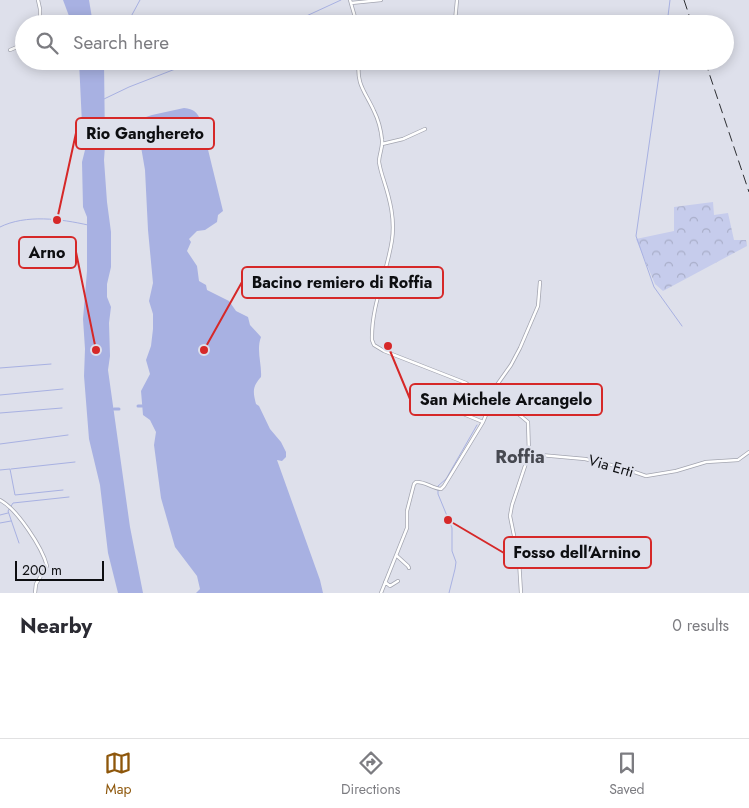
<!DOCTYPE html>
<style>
:root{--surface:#fff;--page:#f7f7f7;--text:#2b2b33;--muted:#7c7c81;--line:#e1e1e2;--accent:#8e570b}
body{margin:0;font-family:Jost,sans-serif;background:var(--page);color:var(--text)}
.scale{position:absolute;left:15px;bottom:12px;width:89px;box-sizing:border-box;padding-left:5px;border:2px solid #0d0e11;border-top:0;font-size:14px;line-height:18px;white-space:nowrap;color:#0d0e11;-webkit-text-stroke:4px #dee0eb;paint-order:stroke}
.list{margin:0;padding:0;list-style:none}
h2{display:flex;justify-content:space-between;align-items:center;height:65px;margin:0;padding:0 20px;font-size:21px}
h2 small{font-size:16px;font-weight:400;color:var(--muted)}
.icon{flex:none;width:28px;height:28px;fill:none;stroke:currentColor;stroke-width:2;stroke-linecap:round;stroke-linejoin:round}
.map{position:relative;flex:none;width:749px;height:593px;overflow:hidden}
.search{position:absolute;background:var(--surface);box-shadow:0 2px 12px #0003;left:15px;right:15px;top:15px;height:55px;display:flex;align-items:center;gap:12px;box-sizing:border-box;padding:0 18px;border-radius:28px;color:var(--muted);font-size:19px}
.sheet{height:145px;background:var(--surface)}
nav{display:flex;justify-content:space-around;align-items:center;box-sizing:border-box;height:70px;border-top:1px solid var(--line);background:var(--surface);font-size:14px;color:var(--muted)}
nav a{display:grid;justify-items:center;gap:2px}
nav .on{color:var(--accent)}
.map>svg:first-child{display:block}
.forest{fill:url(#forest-crowns)}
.water{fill:#a8b1e2}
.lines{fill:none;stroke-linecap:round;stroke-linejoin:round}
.stream{stroke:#a8b1e2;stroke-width:1}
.canal{stroke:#a8b1e2;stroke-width:3}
.minor-casing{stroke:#a3a5b0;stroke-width:4}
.minor{stroke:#fff;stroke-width:2.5}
.rail{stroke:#2d2f33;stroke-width:1;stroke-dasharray:10 5;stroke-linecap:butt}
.labels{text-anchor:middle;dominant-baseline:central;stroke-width:5;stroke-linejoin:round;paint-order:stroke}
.street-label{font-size:15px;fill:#0d0e11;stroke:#dee0eb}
.quarter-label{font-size:18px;font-weight:bold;fill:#474951;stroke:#dee0eb}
.leader{fill:none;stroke:#d62828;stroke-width:2}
.callout-dot{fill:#d62828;stroke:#dee0eb;stroke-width:2}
.callout{fill:#dee0eb;stroke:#d62828;stroke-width:2}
.callout-label{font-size:16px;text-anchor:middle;font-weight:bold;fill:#0d0e11}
</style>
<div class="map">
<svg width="749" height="593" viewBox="0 0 749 593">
<defs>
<pattern id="forest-crowns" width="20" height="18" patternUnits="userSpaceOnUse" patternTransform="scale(1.25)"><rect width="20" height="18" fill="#c6ccec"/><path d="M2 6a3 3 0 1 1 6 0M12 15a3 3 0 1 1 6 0" fill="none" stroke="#a9aec9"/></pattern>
</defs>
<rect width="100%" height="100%" fill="#dee0eb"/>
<!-- forest -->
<path class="forest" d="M713 202 714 215 728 213 734 240H746L747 246 663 291 655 284 636 239 674 231V207Z"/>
<!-- water -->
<path class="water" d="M63 0H89L93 24H72Z
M79 61H104L105 146 104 160 107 202 111 232V267L107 284V297L111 307 109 323 110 356 108 370 130 527 143 593H118L108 553 100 485 89 439 84 376 85 349 83 319 87 271V217L83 207 82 162 86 146 82 124Z
M184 108C194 109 197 112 201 121L223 211 218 215 217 222 205 230 197 231 189 239 191 242 187 251 197 266 199 281 206 285 207 290 229 301 236 311 248 317 250 325 261 337C256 350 262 364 261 377 252 387 253 392 256 404L259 406 270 429 281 442 286 452V457L282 461 277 460 320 580 323 593H196L200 589 197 576 175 547 161 498 154 445 156 432 150 420 143 415 141 391 150 374 146 360 151 346 153 329V314L149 301 153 283 148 230 145 170 139 135 140 126 146 117 152 115Z"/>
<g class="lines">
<!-- stream -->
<path class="stream" d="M127 24 140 0
M289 24 341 0
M667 24 670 0
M661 61 636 236 654 287 682 326
M104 99 129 87 196 61
M0 227C26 214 61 219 88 225
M0 368 51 364
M0 395 63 389
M0 413 62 408
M0 444 68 435
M11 469 75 462
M0 470 10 469 15 495 63 490
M0 515 8 513
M0 523 11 521
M19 543 8 511 13 503 69 497
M449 593 455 569 456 562 452 551V528L438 494V486L446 479 477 425"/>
<!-- canal -->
<path class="canal" d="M138 406H142
M114 409H119"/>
<!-- minor casing -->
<g class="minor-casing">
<path id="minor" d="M38 0 40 9V24
M350 0 357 24
M351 3 381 0
M451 24 455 21 457 0
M10 50 24 44
M359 61C356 85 365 91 374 111 378 119 381 130 382 140 383 147 379 155 379 162 380 168 382 175 384 181 390 200 395 219 392 240 387 274 371 305 372 340L374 345 384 351 466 383 491 403 516 412 528 422 529 454 512 505 510 516 519 560 521 593
M382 144 403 139 425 129
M468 397 461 413 483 422
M487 399 511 365 520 348 538 306 540 282
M529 454 585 459 620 467 646 476 676 471 706 462 738 460 749 452
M0 500C17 509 42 547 47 566L36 584 35 593
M397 556 408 566 409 568
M385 582 390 586 398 581
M381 593 407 528V511L414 484 416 482C424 481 432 488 441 489L444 486 483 422 491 403"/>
</g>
<!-- minor -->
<use href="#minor" class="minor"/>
<!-- rail -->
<path class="rail" d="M684 0 692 24
M705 61 749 192"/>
</g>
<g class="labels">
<!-- street labels -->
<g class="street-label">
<text transform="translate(611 466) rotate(16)">Via Erti</text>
</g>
<!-- quarter labels -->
<g class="quarter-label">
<text x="520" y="457">Roffia</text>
</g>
</g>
<!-- callouts -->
<path class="leader" d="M57 220L76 133M96 350L76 252M204 350L242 282M388 346L410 399M448 520L504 553"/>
<g class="callout-dot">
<circle cx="57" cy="220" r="5"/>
<circle cx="96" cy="350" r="5"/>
<circle cx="204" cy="350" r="5"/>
<circle cx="388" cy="346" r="5"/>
<circle cx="448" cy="520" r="5"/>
</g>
<g class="callout">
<rect x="76" y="118" width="138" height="31" rx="5"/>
<rect x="19" y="237" width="57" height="31" rx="5"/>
<rect x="242" y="267" width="201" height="31" rx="5"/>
<rect x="410" y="384" width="192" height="31" rx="5"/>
<rect x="504" y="537" width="147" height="31" rx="5"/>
</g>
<g class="callout-label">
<text x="145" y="139">Rio Ganghereto</text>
<text x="47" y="258">Arno</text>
<text x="342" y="288">Bacino remiero di Roffia</text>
<text x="506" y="405">San Michele Arcangelo</text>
<text x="577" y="558">Fosso dell'Arnino</text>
</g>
</svg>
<div class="scale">200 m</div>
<div class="search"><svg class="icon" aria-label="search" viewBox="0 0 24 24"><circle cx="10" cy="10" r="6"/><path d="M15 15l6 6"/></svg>Search here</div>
</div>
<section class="sheet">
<h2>Nearby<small>0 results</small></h2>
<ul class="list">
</ul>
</section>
<nav>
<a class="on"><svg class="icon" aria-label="map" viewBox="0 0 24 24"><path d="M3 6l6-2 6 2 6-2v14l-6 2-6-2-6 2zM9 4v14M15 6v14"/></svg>Map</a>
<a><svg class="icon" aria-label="directions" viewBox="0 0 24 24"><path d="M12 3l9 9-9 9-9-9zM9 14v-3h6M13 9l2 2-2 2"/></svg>Directions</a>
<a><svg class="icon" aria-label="saved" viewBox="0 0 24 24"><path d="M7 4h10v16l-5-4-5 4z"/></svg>Saved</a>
</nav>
